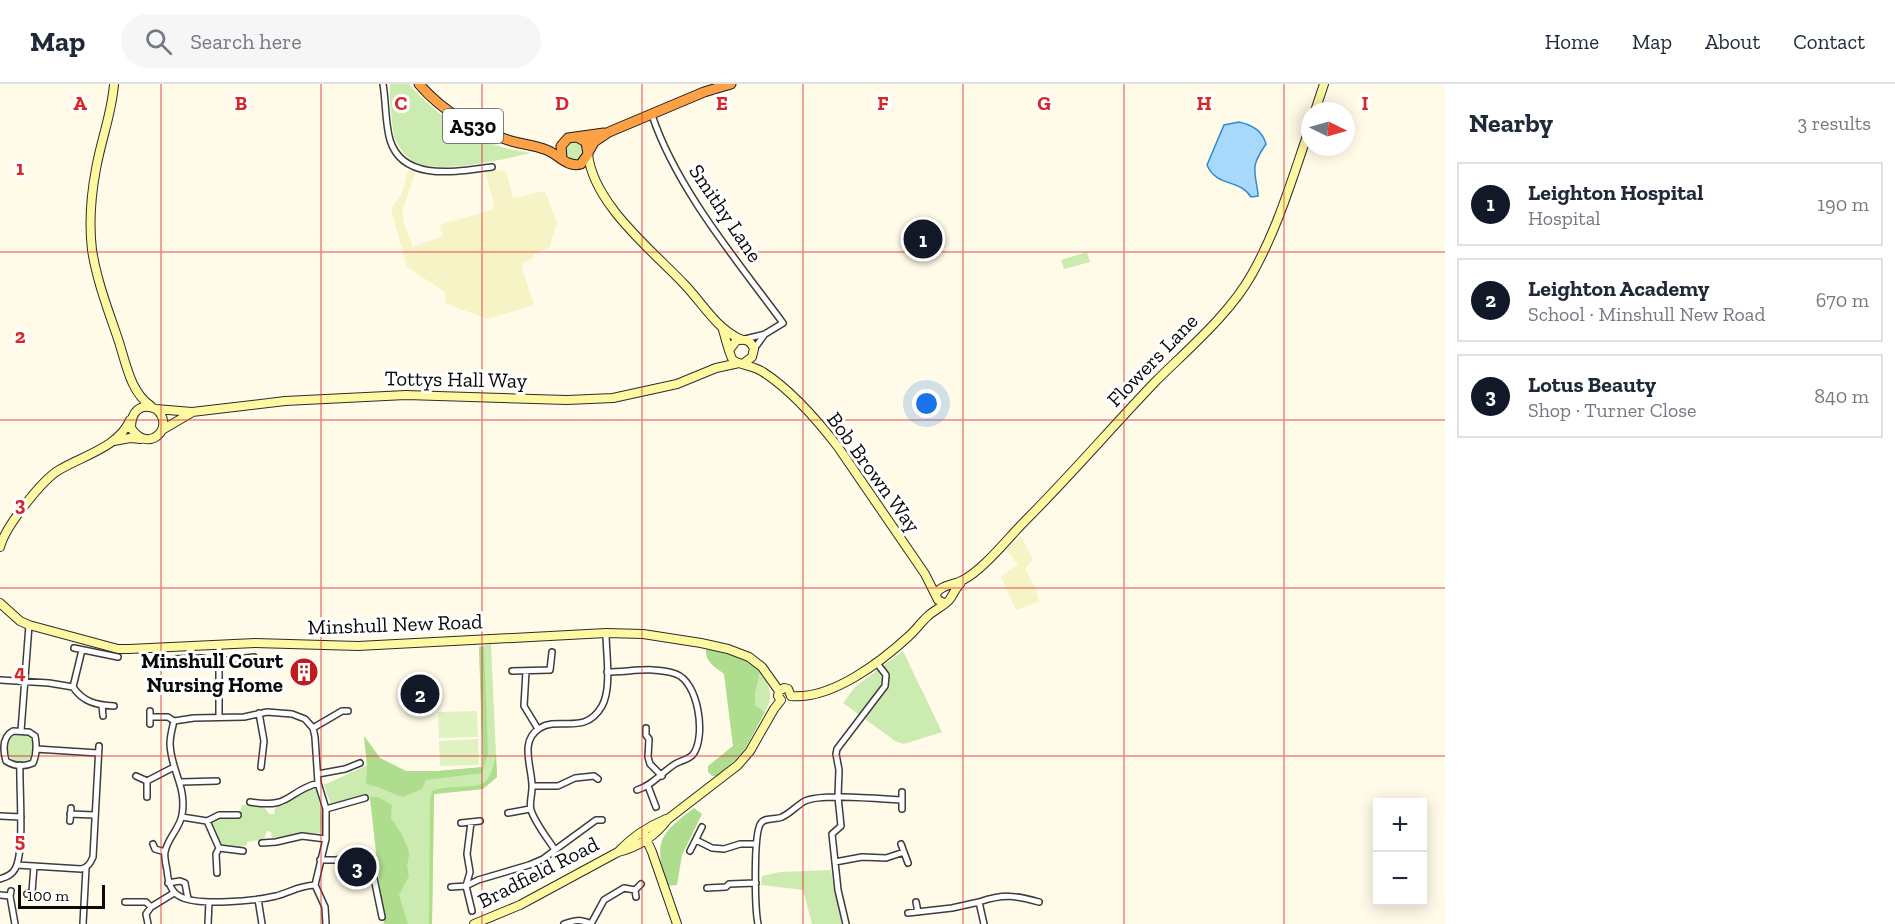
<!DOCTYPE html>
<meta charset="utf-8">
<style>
:root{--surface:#fff;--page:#f6f6f7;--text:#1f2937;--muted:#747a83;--line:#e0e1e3;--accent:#111827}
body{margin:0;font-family:"Zilla Slab",serif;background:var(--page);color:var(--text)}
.controls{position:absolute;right:18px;bottom:18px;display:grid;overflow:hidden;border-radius:0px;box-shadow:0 3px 15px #0003}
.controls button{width:54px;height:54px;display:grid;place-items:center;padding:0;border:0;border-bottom:2px solid var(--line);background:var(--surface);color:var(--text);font:30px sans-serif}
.compass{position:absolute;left:1301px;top:18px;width:54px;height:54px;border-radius:50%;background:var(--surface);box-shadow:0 3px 15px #0003;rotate:95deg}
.scale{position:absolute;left:18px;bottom:15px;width:87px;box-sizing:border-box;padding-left:6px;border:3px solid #0a0a0a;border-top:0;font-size:16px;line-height:21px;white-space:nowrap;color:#0a0a0a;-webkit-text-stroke:4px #fff;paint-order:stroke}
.you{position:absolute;left:927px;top:320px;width:21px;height:21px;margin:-15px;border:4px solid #fff;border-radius:50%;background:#1a73e8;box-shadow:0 0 0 9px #1a73e833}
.badge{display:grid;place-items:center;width:39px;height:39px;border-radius:50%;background:var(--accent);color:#fff;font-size:20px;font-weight:700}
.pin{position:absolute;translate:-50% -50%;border:3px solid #fff;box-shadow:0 2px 6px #0006}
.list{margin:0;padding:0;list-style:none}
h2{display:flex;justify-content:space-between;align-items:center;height:78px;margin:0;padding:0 24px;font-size:26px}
h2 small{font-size:20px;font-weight:400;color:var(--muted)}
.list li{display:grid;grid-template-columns:39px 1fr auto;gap:18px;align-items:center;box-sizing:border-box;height:84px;margin:0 12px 12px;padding:0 12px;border:2px solid var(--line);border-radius:0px}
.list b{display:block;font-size:22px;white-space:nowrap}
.list p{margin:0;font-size:20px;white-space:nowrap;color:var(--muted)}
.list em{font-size:20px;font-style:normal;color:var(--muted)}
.icon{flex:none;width:33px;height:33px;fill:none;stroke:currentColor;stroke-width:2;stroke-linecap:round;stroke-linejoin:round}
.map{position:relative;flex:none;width:1445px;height:840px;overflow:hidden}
header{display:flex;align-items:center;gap:36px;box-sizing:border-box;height:84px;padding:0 30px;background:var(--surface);border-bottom:2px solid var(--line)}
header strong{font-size:28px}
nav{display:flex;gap:33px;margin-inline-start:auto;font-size:21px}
.search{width:420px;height:54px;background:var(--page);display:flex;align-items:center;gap:15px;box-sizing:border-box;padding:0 21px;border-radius:33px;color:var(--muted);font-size:22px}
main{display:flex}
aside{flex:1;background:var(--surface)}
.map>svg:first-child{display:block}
.farmland{fill:#f6f4c7}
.green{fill:#ccebb0}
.forest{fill:#afdd8e}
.pitch{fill:#e0f2c2}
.water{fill:#a9d9fa;stroke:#2c8cd5;stroke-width:1.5}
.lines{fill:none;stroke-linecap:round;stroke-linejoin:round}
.street-casing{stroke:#3d3d3d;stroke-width:8}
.secondary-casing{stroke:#2c2c2c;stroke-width:10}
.highway-casing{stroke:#1b1b1b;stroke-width:11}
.street{stroke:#fff;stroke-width:5}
.secondary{stroke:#fff8a3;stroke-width:8}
.highway{stroke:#fda147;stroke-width:9}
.grid{fill:none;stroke:#d62828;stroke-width:1.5;stroke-opacity:0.55}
.labels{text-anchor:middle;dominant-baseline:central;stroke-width:6;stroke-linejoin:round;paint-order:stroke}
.shield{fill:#fff;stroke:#545454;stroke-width:1.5}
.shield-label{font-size:20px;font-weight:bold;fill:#0a0a0a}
.street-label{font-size:21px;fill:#0a0a0a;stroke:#fff}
.poi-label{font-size:21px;font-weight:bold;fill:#0a0a0a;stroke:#fff;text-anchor:end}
.grid-label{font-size:20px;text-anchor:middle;font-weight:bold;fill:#d62828;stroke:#fff;stroke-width:6;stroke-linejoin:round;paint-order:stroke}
</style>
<header>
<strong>Map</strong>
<div class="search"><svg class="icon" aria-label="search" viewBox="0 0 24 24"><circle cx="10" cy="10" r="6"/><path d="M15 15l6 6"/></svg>Search here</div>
<nav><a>Home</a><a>Map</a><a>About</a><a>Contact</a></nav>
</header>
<main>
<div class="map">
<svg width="1445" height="840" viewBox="0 0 1445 840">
<rect width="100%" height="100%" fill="#fffbe8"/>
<!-- farmland -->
<path class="farmland" d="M408 86 415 89 403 125V136L413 163 443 152 439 141 492 126 494 120 485 88 506 86 513 114 545 107 557 139 549 164 533 170 534 174 524 178 522 184 534 221 488 235 446 220 445 208 407 183 391 125 402 109Z
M1021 452 1033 475 1025 485 1036 505 1039 518 1016 526 1001 493 1018 480 1006 466Z"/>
<!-- green -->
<path class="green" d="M390 0H409C433 28 464 50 499 62 509 66 521 67 531 69 505 75 441 90 417 79 408 76 399 64 395 55 392 45 389 11 390 0Z
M574 56 583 61 584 71 576 78 566 74 565 61Z
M1087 168 1090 178 1064 185 1061 176Z
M491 560 497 693 483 705 434 710 432 840H384L370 714 331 721 324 701 367 681 364 652 380 674 406 687H438L483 683 479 563Z
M903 567 942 648 904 660 895 657 843 619 855 603Z
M760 588C770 602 774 612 765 628L755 621V610Z
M7 664a14 14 0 1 1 28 0a14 14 0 1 1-28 0Z
M314 703 316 704 323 736 321 749H297L277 755 272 754 271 748 267 747 264 755 247 758V761L236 764 219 760 211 738C221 733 228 731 238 734L242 721C252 721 264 719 269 730H274L275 724 278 722 290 717Z
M831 786 834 806 842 840H812L803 806 761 801 762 792 780 788Z"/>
<!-- forest -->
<path class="forest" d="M484 562 488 669 482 689 426 696 422 705 403 713C390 709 381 703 366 700L367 681 364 652 380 674 406 687H438L483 683 479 563Z
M706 565C726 570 746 572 760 588L755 610V621L765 628 746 663 735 676 717 692H712L708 688V682L733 662 724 590C714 582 705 578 706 565Z
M496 669 497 693 483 705 434 710 432 840H429L430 715 432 707C439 704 443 704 451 703 484 702 490 704 496 669Z
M370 713H378L392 721 391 734 401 749 408 764 409 771 407 782 409 792 399 811 408 840H384Z
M694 724 702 730 682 771 677 801 666 802C655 757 657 752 694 724Z"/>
<!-- pitch -->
<path class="pitch" d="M477 627 478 653 439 654 438 628Z
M478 655 479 681 440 682 439 657Z"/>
<!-- water -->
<path class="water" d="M1239 38C1252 41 1262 46 1266 60 1262 66 1258 72 1256 78 1252 88 1258 101 1258 112L1251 113C1240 95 1216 103 1207 81L1224 41Z"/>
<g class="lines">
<!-- street casing -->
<g class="street-casing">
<path id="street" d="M383 0C386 17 385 39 390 56 403 99 459 87 492 83
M652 31C676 104 738 178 783 239L765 250 745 255
M754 265 765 250
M219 560V633
M74 564 118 573
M145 576 201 574 219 577 254 573
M512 587 550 586 552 568
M526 587 524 622 538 645
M607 588C630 588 654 582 676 590 698 598 706 650 694 669 690 676 681 676 675 680 661 689 653 701 637 706
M0 596 49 599 73 603C83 618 96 621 114 622
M73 603 82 566
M102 621 103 632
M267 628 292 630 305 635 313 644 315 653 318 699 326 725V755L315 801C298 802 291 808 276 812 255 817 199 822 181 813 170 808 168 797 167 786 166 781 164 773 165 768 167 755 180 744 182 731 187 702 171 687 170 660 170 652 172 645 174 637L194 634 244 633Z
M259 629 264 657 261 683
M150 633H168L174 637
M150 640V627
M313 644 342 627H348
M646 644V651L649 655 648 673 650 680 662 692
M13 647 29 648 35 652C37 662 37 670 33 679 24 683 14 682 6 677 3 666 2 653 13 647Z
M21 647 29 541
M36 665 98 669
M318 690 345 685 360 679
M136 692 147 697
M181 698 217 697
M533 702H558L575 694 594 692 598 695
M648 702 656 723
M147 713V697L174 683
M250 718C291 725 286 708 318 699
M326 725 365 714
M902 725V708
M508 729 530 725
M70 730 94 731
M0 732 21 733
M182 733 207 737 219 731H238
M70 737 71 724
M207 737 219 764 243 767
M471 738 467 770 470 788 466 802 472 827
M461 739 480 737
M696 756 712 764 724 765 740 760H756
M262 759 276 758 302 752 326 755
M153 760 155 765 165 768
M901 760 908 779
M555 766 596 736H602
M690 767 702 743
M320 776H336L361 771 366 772 370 775 382 833
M835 778 862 773 886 774 904 768
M17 781 81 785C88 783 90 780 93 773L99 662
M217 789 216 770 219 764
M0 795C6 793 12 791 15 785 25 768 19 704 20 681
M168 799 180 797 185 799 188 815
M315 801 325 823 326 840
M451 803 466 802 478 796 529 781 543 775 555 766C548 755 535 739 531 726 529 720 532 711 532 704 533 685 518 657 540 644 559 632 585 652 602 622 612 604 606 570 606 549
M707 804 726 803 729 800 756 799
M11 807 10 812 15 840
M27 810 32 808 34 782
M0 811 10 812
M636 813 635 806 641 800
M258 815 262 840
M125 818H146L151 823
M916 818 918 828
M979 818C1003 810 1015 811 1039 818
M908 829 952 824 979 818 984 840
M83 840 86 784
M148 840 146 830 151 823 174 809
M208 840 209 818
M564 840C575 836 580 835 591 840L604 816 624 804 635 806
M758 840C755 825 753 749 761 739 765 733 776 736 782 733 791 729 797 721 805 717 821 709 882 715 902 716
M846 840 838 806 832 750 841 742 838 713 839 686 836 670 837 665 885 602 886 591 876 578"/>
</g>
<!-- secondary casing -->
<g class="secondary-casing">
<path id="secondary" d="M114 0C112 29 101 56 96 85 91 111 89 140 92 166 97 198 109 228 119 258 126 280 131 309 151 322
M1315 27 1324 0
M588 70C593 120 653 167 685 201 703 220 716 244 740 255
M723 246C725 252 730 273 733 276 739 281 755 282 763 288 791 306 818 337 838 363L925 490 938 516 944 519
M730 265 736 257C744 254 751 256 754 265L752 273 744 279
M156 325C177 343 148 371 131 344 131 328 140 318 156 325L192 328 285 317 406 311 567 316 613 314 677 300 716 284 739 279
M162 346 191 329
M114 357 130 354 141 355
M0 463C5 443 42 396 59 386 82 372 119 363 130 336
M936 510C940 501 954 501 963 496 983 486 1008 454 1025 437 1070 392 1111 344 1155 298 1187 266 1230 230 1252 190 1278 144 1293 92 1310 43
M0 519 20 537 29 541 118 565H129L255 559 358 562 606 549 643 550 701 559 728 565 749 573 762 583 779 607 778 612 781 616
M779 607 784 604 788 605 791 612
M791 612C831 616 881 578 909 552 916 546 921 538 928 532 933 527 947 520 950 515 954 509 955 505 960 500
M643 748 652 768 677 840
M618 768C631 754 649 742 666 735
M474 840 520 821 618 768C638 763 656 751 668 735L738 681 750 667 774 625 781 616"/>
</g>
<!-- highway casing -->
<g class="highway-casing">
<path id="highway" d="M419 0C443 28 473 45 508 56 520 60 533 61 544 65 558 69 566 84 581 80L588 70 586 58 577 53
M589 67 594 58 609 48 704 8 731 0
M562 74 561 62 568 54 604 49"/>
</g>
<!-- street -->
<use href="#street" class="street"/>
<!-- secondary -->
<use href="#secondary" class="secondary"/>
<!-- highway -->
<use href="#highway" class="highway"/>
</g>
<!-- grid -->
<path class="grid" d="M161 0V840M321 0V840M482 0V840M642 0V840M803 0V840M963 0V840M1124 0V840M1284 0V840M0 168H1445M0 336H1445M0 504H1445M0 672H1445"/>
<!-- icons -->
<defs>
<g id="building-disc" transform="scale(1.5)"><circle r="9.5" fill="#c11b1e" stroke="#fff"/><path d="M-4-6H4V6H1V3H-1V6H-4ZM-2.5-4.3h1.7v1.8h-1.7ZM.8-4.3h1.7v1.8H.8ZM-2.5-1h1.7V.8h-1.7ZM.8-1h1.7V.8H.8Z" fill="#fff"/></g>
</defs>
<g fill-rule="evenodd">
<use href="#building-disc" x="304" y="588"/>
</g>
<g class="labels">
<!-- shield labels -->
<rect class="shield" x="443" y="25" width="60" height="34" rx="4.5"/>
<g class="shield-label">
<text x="473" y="42">A530</text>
</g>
<!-- street labels -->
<g class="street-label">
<text transform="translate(726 129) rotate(56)">Smithy Lane</text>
<text transform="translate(1152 276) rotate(-46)">Flowers Lane</text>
<text transform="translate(456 295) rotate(1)">Tottys Hall Way</text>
<text transform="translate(874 388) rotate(54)">Bob Brown Way</text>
<text transform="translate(395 540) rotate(-2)">Minshull New Road</text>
<text transform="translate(538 788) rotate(-27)">Bradfield Road</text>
</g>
<!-- poi labels -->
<g class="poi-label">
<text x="283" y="576">Minshull Court<tspan x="283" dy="24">Nursing Home</tspan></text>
</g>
</g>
<g class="grid-label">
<text x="80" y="26">A</text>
<text x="241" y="26">B</text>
<text x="401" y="26">C</text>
<text x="562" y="26">D</text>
<text x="722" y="26">E</text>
<text x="883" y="26">F</text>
<text x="1044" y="26">G</text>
<text x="1204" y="26">H</text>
<text x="1365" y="26">I</text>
<text x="20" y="91">1</text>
<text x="20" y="259">2</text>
<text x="20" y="427">3</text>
<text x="20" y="595">4</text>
<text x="20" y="763">5</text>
</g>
</svg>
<div class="controls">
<button>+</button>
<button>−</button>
</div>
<svg class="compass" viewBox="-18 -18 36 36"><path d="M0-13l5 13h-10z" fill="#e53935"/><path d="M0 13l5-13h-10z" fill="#747a83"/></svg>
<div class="scale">100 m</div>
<div class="you"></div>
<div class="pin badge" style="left:923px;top:155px">1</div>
<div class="pin badge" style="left:420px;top:610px">2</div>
<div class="pin badge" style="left:357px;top:783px">3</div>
</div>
<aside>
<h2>Nearby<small>3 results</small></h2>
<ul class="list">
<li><span class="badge">1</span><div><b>Leighton Hospital</b><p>Hospital</p></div><em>190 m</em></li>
<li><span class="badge">2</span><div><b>Leighton Academy</b><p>School · Minshull New Road</p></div><em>670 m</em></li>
<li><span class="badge">3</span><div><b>Lotus Beauty</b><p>Shop · Turner Close</p></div><em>840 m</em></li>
</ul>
</aside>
</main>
